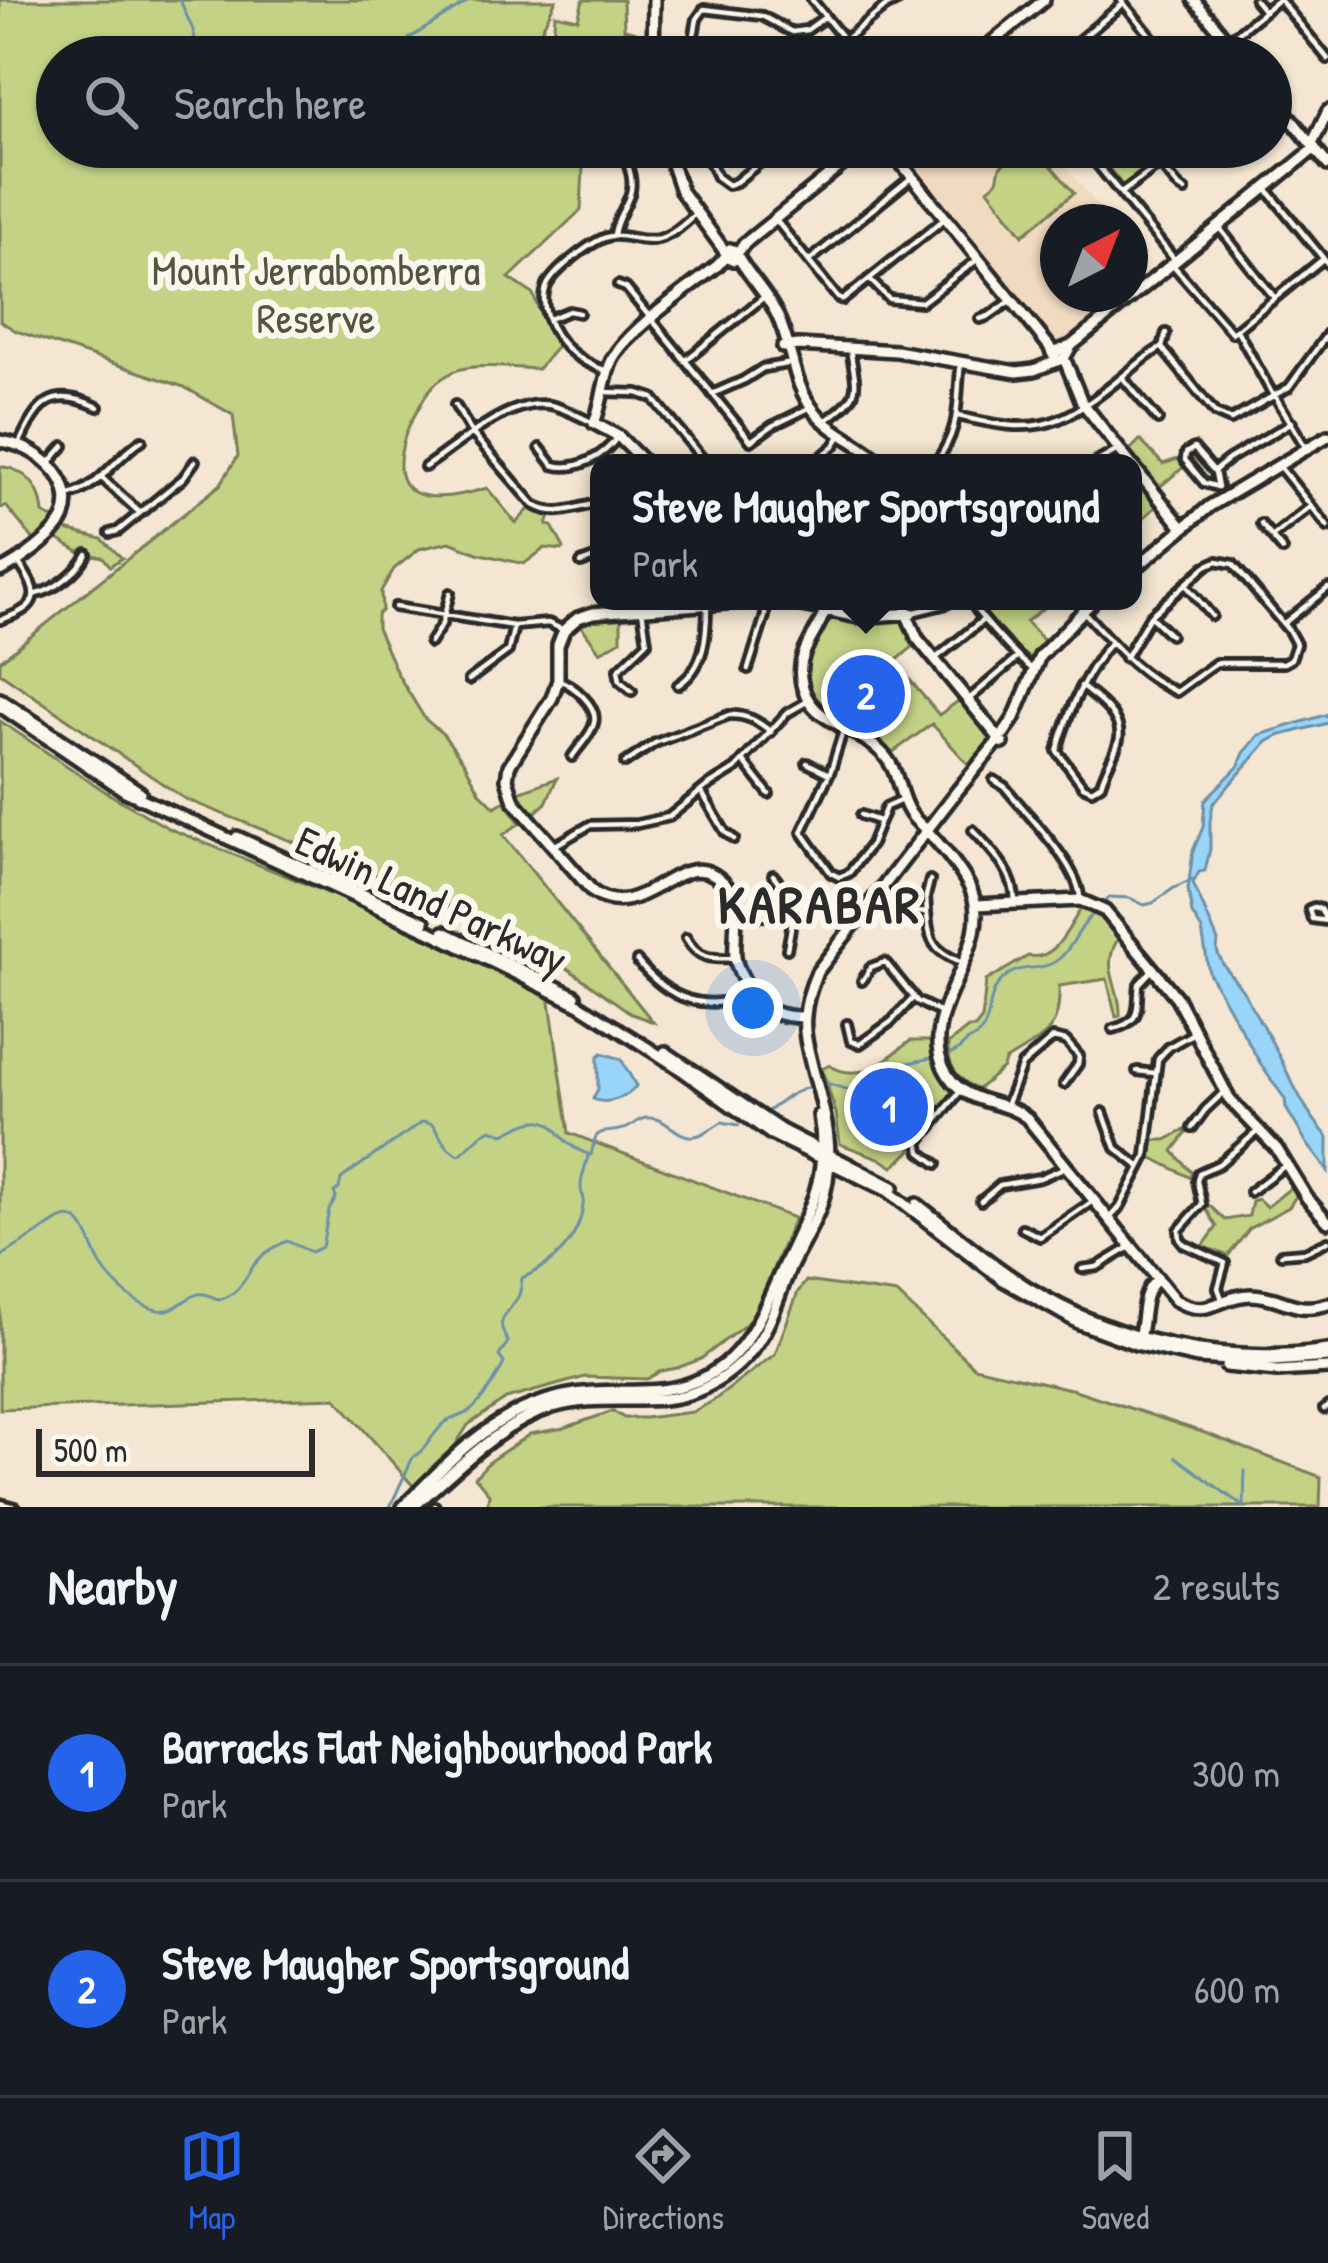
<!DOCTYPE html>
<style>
:root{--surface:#171b24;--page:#242831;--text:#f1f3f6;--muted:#9ea1a6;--line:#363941;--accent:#2563eb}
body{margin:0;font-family:"Patrick Hand",sans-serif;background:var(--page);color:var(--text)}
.compass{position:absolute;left:1040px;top:204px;width:108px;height:108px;border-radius:50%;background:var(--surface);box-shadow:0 3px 9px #0004;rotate:42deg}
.scale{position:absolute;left:36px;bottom:30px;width:279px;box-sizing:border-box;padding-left:12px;border:6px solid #2b2b2b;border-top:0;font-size:33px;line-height:42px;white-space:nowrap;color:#2b2b2b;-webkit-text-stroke:9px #fbf7ec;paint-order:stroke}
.you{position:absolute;left:753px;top:1008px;width:42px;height:42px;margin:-30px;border:9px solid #fff;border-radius:50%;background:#1a73e8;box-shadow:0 0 0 18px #1a73e833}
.badge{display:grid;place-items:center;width:78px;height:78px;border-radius:50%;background:var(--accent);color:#fff;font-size:39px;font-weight:700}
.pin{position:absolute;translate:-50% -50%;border:6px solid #fff;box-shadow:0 3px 12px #0006}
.popup{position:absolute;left:590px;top:454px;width:552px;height:156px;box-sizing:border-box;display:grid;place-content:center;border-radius:24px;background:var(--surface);filter:drop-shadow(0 3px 9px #0005);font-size:39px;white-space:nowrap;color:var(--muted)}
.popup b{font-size:45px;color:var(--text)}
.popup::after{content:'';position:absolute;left:50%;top:100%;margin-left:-24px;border:24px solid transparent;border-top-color:var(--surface)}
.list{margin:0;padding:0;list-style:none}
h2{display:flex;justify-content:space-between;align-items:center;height:156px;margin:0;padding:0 48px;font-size:51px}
h2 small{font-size:39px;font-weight:400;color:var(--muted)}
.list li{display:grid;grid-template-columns:78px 1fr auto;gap:36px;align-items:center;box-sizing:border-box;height:216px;padding:0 48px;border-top:3px solid var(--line)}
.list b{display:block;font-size:45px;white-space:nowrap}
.list p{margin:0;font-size:39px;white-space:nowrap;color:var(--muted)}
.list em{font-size:39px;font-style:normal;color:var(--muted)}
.icon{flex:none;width:66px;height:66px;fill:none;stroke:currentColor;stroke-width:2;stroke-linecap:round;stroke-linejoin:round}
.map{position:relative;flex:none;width:1328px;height:1507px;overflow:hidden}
.search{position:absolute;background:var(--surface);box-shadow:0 3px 9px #0004;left:36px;right:36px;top:36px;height:132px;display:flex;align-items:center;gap:30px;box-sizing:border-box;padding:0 42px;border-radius:66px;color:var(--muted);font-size:45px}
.sheet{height:588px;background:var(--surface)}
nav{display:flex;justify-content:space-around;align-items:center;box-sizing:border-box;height:168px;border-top:3px solid var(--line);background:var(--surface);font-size:33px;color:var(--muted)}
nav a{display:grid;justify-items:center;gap:6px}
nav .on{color:var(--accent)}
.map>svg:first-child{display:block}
.built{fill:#f0dac0}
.green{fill:#c4d286;stroke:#787e58;stroke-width:3}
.water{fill:#99d5f9;stroke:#6d91a7;stroke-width:3}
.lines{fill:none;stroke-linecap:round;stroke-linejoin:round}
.stream{stroke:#6d91a7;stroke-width:3}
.street-casing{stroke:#2b2b2b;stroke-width:14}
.secondary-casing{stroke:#2b2b2b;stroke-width:18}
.street{stroke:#fbf7ec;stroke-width:4.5}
.secondary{stroke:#fbf7ec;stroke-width:9}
.labels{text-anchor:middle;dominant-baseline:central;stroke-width:12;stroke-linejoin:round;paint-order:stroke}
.park-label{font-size:42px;fill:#515542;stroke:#fbf7ec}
.street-label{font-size:42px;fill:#2b2b2b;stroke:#fbf7ec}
.district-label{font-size:54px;font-weight:bold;letter-spacing:3px;fill:#2b2b2b;stroke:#fbf7ec}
</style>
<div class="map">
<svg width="1328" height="1507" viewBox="0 0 1328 1507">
<rect width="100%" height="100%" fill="#f4e6d2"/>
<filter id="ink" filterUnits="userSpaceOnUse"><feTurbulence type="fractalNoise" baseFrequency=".00833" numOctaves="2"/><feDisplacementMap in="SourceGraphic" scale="24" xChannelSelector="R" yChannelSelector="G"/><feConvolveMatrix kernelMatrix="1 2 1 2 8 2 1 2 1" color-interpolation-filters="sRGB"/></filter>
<g filter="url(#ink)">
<!-- built -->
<path class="built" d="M896 147H1050L1111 222H1058V294H1126L1063 346 1055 344Z"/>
<!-- green -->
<path class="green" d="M0 0H556L528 57H57V147H510V158L526 159 542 147H584L581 210 509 278 533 294 541 316 558 345 538 369C517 368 473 363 455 371 427 385 427 395 413 418 406 430 403 440 401 453 391 510 451 499 487 488L516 523 531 507 551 514 547 525 552 526 564 548 562 550 545 548 524 564 477 553 450 542 419 549 394 569 381 591 382 610 377 615V628L397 673 425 719 443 734 465 764 480 792 495 807 504 801 520 823 503 835 653 1022 632 1014 529 941 372 873 185 799 0 673V661L220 485 238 456 233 415 184 387 16 331 0 321Z
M583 0H623L624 29 636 32 637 57H551L555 14 578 19Z
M1023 147H1036L1074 193 1023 235 988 189 997 181 1000 167Z
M1091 147H1177L1124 187Z
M1140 440 1163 464 1181 458 1186 465 1156 490 1127 453Z
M0 466C26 470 41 486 43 513L58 521 35 541 6 506 0 508Z
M1133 475 1158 505 1133 527Z
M62 529 102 539 122 558 110 566 103 557 93 555 88 548 79 552 54 537Z
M977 601H1052L1026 622 1046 643 1029 658C1014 647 986 618 977 601Z
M833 616 867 621 901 619 916 644 895 662 939 715 961 699 993 738 968 764 932 724 889 755 865 732 819 708 808 690 805 675 808 652Z
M621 617V640L600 652 579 623 590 619Z
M0 721 109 794 170 829 336 896 549 995 569 1133 794 1218 757 1308 745 1325 701 1359 677 1368 661 1371 647 1379 585 1377 506 1399 468 1425 446 1460 415 1488 336 1398 0 1409Z
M557 778 546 803 531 816 513 794Z
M1081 909 1098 914 1118 939C1099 970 1122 986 1120 1016L1116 1017 1107 979 1059 986C1061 1035 1042 1037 1005 1061L1003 1068 977 1090C956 1077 948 1068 948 1044L968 1028H975L982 1019 986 981 1028 956C1056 961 1067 929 1081 909Z
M910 1041H934L942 1075 955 1093C936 1119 917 1147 893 1167L879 1158 840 1144 836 1113 822 1069 829 1065C860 1085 886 1060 910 1041Z
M1185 1130 1186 1134 1173 1151 1192 1173 1191 1178 1151 1157 1154 1140H1166Z
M1294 1185 1298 1193 1289 1207 1250 1228 1228 1256 1203 1246 1217 1227 1206 1209 1210 1206 1225 1220 1249 1216 1252 1201 1258 1199 1267 1207Z
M806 1281 897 1294 974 1367 1075 1390 1205 1433 1321 1477 1320 1507H487L489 1494 475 1477 490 1461 530 1434 564 1428 613 1411 624 1418H645L692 1412 713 1401 775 1354 798 1292Z"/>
<!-- water -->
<path class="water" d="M1328 714V723L1278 736 1267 742 1213 804 1210 821V849L1205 871 1199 872 1193 883 1218 941C1217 951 1216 951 1221 960 1227 973 1240 984 1247 998 1256 1015 1266 1031 1275 1048 1291 1079 1304 1111 1328 1137V1171L1308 1145 1286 1108 1285 1099 1263 1068 1209 973 1202 930 1192 914 1188 889 1193 851 1203 827 1205 800 1238 767 1244 753 1259 735Z
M602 1053 621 1059 636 1086C628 1097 606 1106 593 1099L598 1089V1057Z"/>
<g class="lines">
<!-- stream -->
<path class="stream" d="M180 0 193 30 199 57
M403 57 406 42 410 38 470 0
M1103 903 1109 897 1130 898 1144 905 1153 903 1174 888 1192 880
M946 1055C959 1053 959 1048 968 1041 971 1039 974 1038 977 1036 993 1023 986 1001 997 986 1015 960 1035 974 1055 962 1073 950 1079 924 1096 912
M826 1083 849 1090H865L904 1064 936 1057
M768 1111 790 1095 808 1087
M0 1257 59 1220C84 1207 90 1245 99 1261 104 1273 114 1283 123 1291 133 1300 154 1313 167 1310 188 1305 194 1283 218 1300 239 1295 243 1281 254 1265 263 1253 274 1247 287 1241L311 1252 322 1247 329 1210 336 1198 334 1192 339 1189 341 1179C367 1159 396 1141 422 1122L432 1124C441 1136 445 1150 460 1155L482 1134 491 1129 504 1134C567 1100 543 1141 591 1155 598 1123 598 1136 623 1129 634 1126 638 1117 650 1118 667 1118 678 1139 695 1136 704 1135 714 1126 722 1122L739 1125
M1176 1457 1244 1507
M1244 1505 1245 1471
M390 1507 413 1457C428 1449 432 1432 446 1422 453 1417 463 1417 471 1410 483 1401 498 1376 504 1363L499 1356 508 1342C493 1318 507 1316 518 1297 521 1292 521 1284 522 1278 553 1265 579 1241 583 1205 585 1187 581 1203 581 1185 582 1175 586 1165 588 1156"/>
<!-- street casing -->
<g class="street-casing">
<path id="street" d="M812 0 858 57
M1121 0 1168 57
M1255 0 1264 11
M1280 0 1328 59
M846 39 885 7 899 0
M996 39 1011 57
M1228 41 1278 0
M690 57 697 19 704 9 762 16 792 32 807 30 825 17
M1059 57 1124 3
M1138 57 1156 42
M703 147 717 177 728 185 736 182 779 147
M1083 147 1174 259
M1159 163 1179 187 1185 191
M1265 187 1328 264
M1121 193 1184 147
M775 219 838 298 843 300 943 220
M1218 226 1274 297
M614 235C616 219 623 212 629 197 636 181 627 163 622 147
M809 261 912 177
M1172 264 1232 333 1323 259
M870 280 889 299 922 302 978 259
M618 285 626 288 751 441 772 426 811 407
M549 319 569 311 579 313
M980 319 989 316 1012 300
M1237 330 1274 397
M1163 349 1215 413 1231 420 1289 387 1328 333
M685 361 764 297
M607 371C579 362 557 345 547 316 544 307 543 297 546 288 551 272 595 238 611 236 627 234 641 243 658 239 673 235 685 223 697 212
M1122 377 1158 420
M604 392 637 393 653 398 706 463
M712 394 744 380 763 368 787 364
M1275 396 1306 448
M455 405 472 433 534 505C558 518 574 507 599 503
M958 416C1033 434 1056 431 1116 382 1131 370 1146 356 1162 347L1166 333
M828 419C864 393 856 389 850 348
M19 444C38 402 52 386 98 407
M540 448 553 465C576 472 605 456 618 436
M1194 448 1215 472 1218 487 1204 483 1185 460 1186 453Z
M49 463 64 446
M814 463 834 446 842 433
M935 463C962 429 956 401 961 361
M1095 463 1116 451
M1279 466 1328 527
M425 467C457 446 509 397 550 405 565 408 579 417 594 423
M1215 470 1229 459 1292 422
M101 477 140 513
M66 496C100 489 114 458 142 440
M1261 524 1272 537
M110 533 118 531 183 478 195 461
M1283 550 1272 537 1311 506
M581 563 599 556
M1186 585 1212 616
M36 594C54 591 79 571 87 554
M971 601C977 614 1020 662 1033 669
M395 607 514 626 548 623 564 630
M1083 611C1114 644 1134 672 1176 692L1216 663H1284L1291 659 1296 644 1289 631 1233 564 1217 561 1206 566 1150 616 1125 658
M911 613 947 604
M1150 616 1170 635
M0 620C41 607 41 594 18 562
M1283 624 1328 588
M430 643 442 624 450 593
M936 658 983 620
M748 669 765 616V601
M469 680 508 651 514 626
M558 680C572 684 599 706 594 723 592 734 578 747 572 757
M678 685C705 668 707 635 707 605
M1081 686C1097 699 1123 716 1119 739 1117 751 1105 769 1101 784L1092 790 1083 786 1057 751C1068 712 1084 674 1111 642
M632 691 620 681 618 670 647 642 642 610
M968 700 1018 657
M843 731 831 770 802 832 831 873 839 877 849 873 871 844 886 807 904 799
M744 762 769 794
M625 763 655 743 729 715C746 714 758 721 771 732
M807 763 829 774
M994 780 1005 787C1026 814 1081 867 1080 900
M701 791 725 832 734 839
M861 815 879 821
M973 830C992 851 1015 872 1015 902
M554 846 590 825 637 824 669 817 706 787 735 769 787 713 808 701
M773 875C796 903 794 915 787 949
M1314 907 1320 909 1327 921 1312 919 1309 909Z
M908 911 927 913C929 944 934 950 962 963
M927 913 926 896 930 880
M735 916H792
M686 938C698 960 712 959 735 958
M637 961C670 1001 703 1012 753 995
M862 981 871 967 885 962 917 1001 943 1014
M847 1024 851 1041 860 1044 892 1021 913 998
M1113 1029C1143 1021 1136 1009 1139 984L1153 969
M1137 1071 1155 1073
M1006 1106 1022 1065 1053 1038 1066 1041 1079 1056 1078 1064 1064 1084
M1103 1112 1116 1148 1140 1167
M1192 1128 1205 1110 1225 1091
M937 1164 921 1152 919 1142 961 1090
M1250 1192 1283 1167
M981 1201 1000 1185 1040 1178 1066 1167
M1112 1216 1120 1207 1146 1156 1158 1059 1169 1047 1192 1034
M1022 1228 1040 1237 1093 1201
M1281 1254 1305 1252 1328 1241
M1082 1269 1097 1267 1130 1247
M1222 1299 1218 1288 1225 1263 1184 1244 1180 1239 1179 1230 1202 1204 1197 1181 1199 1173 1219 1164 1259 1130
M1324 1409 1328 1406
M0 1503 16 1507
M435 1507V1506"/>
</g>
<!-- secondary casing -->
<g class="secondary-casing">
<path id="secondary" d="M1194 0 1241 57
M653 57 654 0
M974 57 1044 0
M1271 94 1328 165
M1312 144 1328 111
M666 147 681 191 726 253
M888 147 1049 346 1053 355
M730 249 737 252 734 260 726 256Z
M737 254 744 244 864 147
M737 255C749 277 768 294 778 317 793 349 792 384 815 412 833 434 862 443 882 463
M1071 346 1055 352V360H1063L1071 346 1315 148
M783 347 798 345 896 351 1017 372 1034 370 1057 361
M1064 358 1082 402 1130 463
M0 441C34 445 78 477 64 517 57 535 18 563 0 571
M645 463 618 436 594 423C603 402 603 379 612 360 627 330 690 288 718 265L726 256
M1133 466 1183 528
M1133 570 1210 506 1328 436
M753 601 593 613 578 618 564 630 558 645V680L552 698 509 766 507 779 514 801 593 892C644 928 683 836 726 885 742 903 733 934 735 957 737 969 743 980 750 990 764 1012 779 1017 804 1017
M783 601 858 617 911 613
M905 601 906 613 917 638 1003 743
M825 610C818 634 797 651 801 678 806 722 851 724 878 749 901 769 896 791 910 813 915 821 923 826 929 833 943 848 958 866 968 884 1005 949 899 1020 954 1083 974 1105 1004 1100 1027 1118L1175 1300C1210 1320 1219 1295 1251 1295 1282 1295 1293 1315 1328 1304
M0 699 140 792
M0 706 125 791 431 932 580 1005 676 1066 771 1134 888 1191 1003 1280 1079 1323 1136 1344 1198 1358 1259 1362 1328 1357
M237 837 424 922
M976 905 1080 900 1105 911 1177 998 1230 1100 1277 1149 1307 1198 1328 1222
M444 932 575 996
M665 1052 781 1130 893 1187
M917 1204C953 1232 988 1263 1027 1287 1117 1343 1224 1365 1328 1350
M1139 1337C1145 1318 1140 1293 1157 1280
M1226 1366 1277 1371 1328 1368
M403 1507C441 1469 481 1425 531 1406 551 1398 572 1393 594 1392 624 1390 656 1394 685 1385 742 1368 759 1320 781 1271 806 1214 831 1181 819 1115
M413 1507C456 1470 498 1424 553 1407 589 1396 626 1402 663 1399 710 1395 750 1364 769 1322 777 1305 782 1287 789 1271 799 1248 813 1228 821 1205 837 1158 826 1116 813 1070 809 1053 803 1034 805 1016 806 1000 811 986 817 972L958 790 1003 735 1014 718 1040 656 1093 601"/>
</g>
<!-- street -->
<use href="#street" class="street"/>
<!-- secondary -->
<use href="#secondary" class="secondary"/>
</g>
</g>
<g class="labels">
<!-- park labels -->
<g class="park-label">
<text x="316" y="269">Mount Jerrabomberra<tspan x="316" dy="48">Reserve</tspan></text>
</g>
<!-- street labels -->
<g class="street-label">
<text transform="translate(432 899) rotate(25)">Edwin Land Parkway</text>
</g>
<!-- district labels -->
<g class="district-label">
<text x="820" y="903">KARABAR</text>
</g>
</g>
</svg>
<svg class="compass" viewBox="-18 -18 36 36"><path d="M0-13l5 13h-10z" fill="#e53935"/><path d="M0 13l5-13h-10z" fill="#9ea1a6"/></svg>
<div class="scale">500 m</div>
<div class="you"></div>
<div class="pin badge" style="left:889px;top:1107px">1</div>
<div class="pin badge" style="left:866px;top:694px">2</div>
<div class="popup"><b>Steve Maugher Sportsground</b>Park</div>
<div class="search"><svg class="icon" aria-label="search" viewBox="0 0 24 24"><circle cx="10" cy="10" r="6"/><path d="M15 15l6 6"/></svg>Search here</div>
</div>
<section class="sheet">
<h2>Nearby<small>2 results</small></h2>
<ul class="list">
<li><span class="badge">1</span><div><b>Barracks Flat Neighbourhood Park</b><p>Park</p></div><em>300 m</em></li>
<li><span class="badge">2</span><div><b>Steve Maugher Sportsground</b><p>Park</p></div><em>600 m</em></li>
</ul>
</section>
<nav>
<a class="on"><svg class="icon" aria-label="map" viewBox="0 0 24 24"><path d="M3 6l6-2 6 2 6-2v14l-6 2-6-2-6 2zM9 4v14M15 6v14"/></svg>Map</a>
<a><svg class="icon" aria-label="directions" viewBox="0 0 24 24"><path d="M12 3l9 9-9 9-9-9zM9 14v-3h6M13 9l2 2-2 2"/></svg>Directions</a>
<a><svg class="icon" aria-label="saved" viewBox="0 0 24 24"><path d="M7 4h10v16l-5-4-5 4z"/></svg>Saved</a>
</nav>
